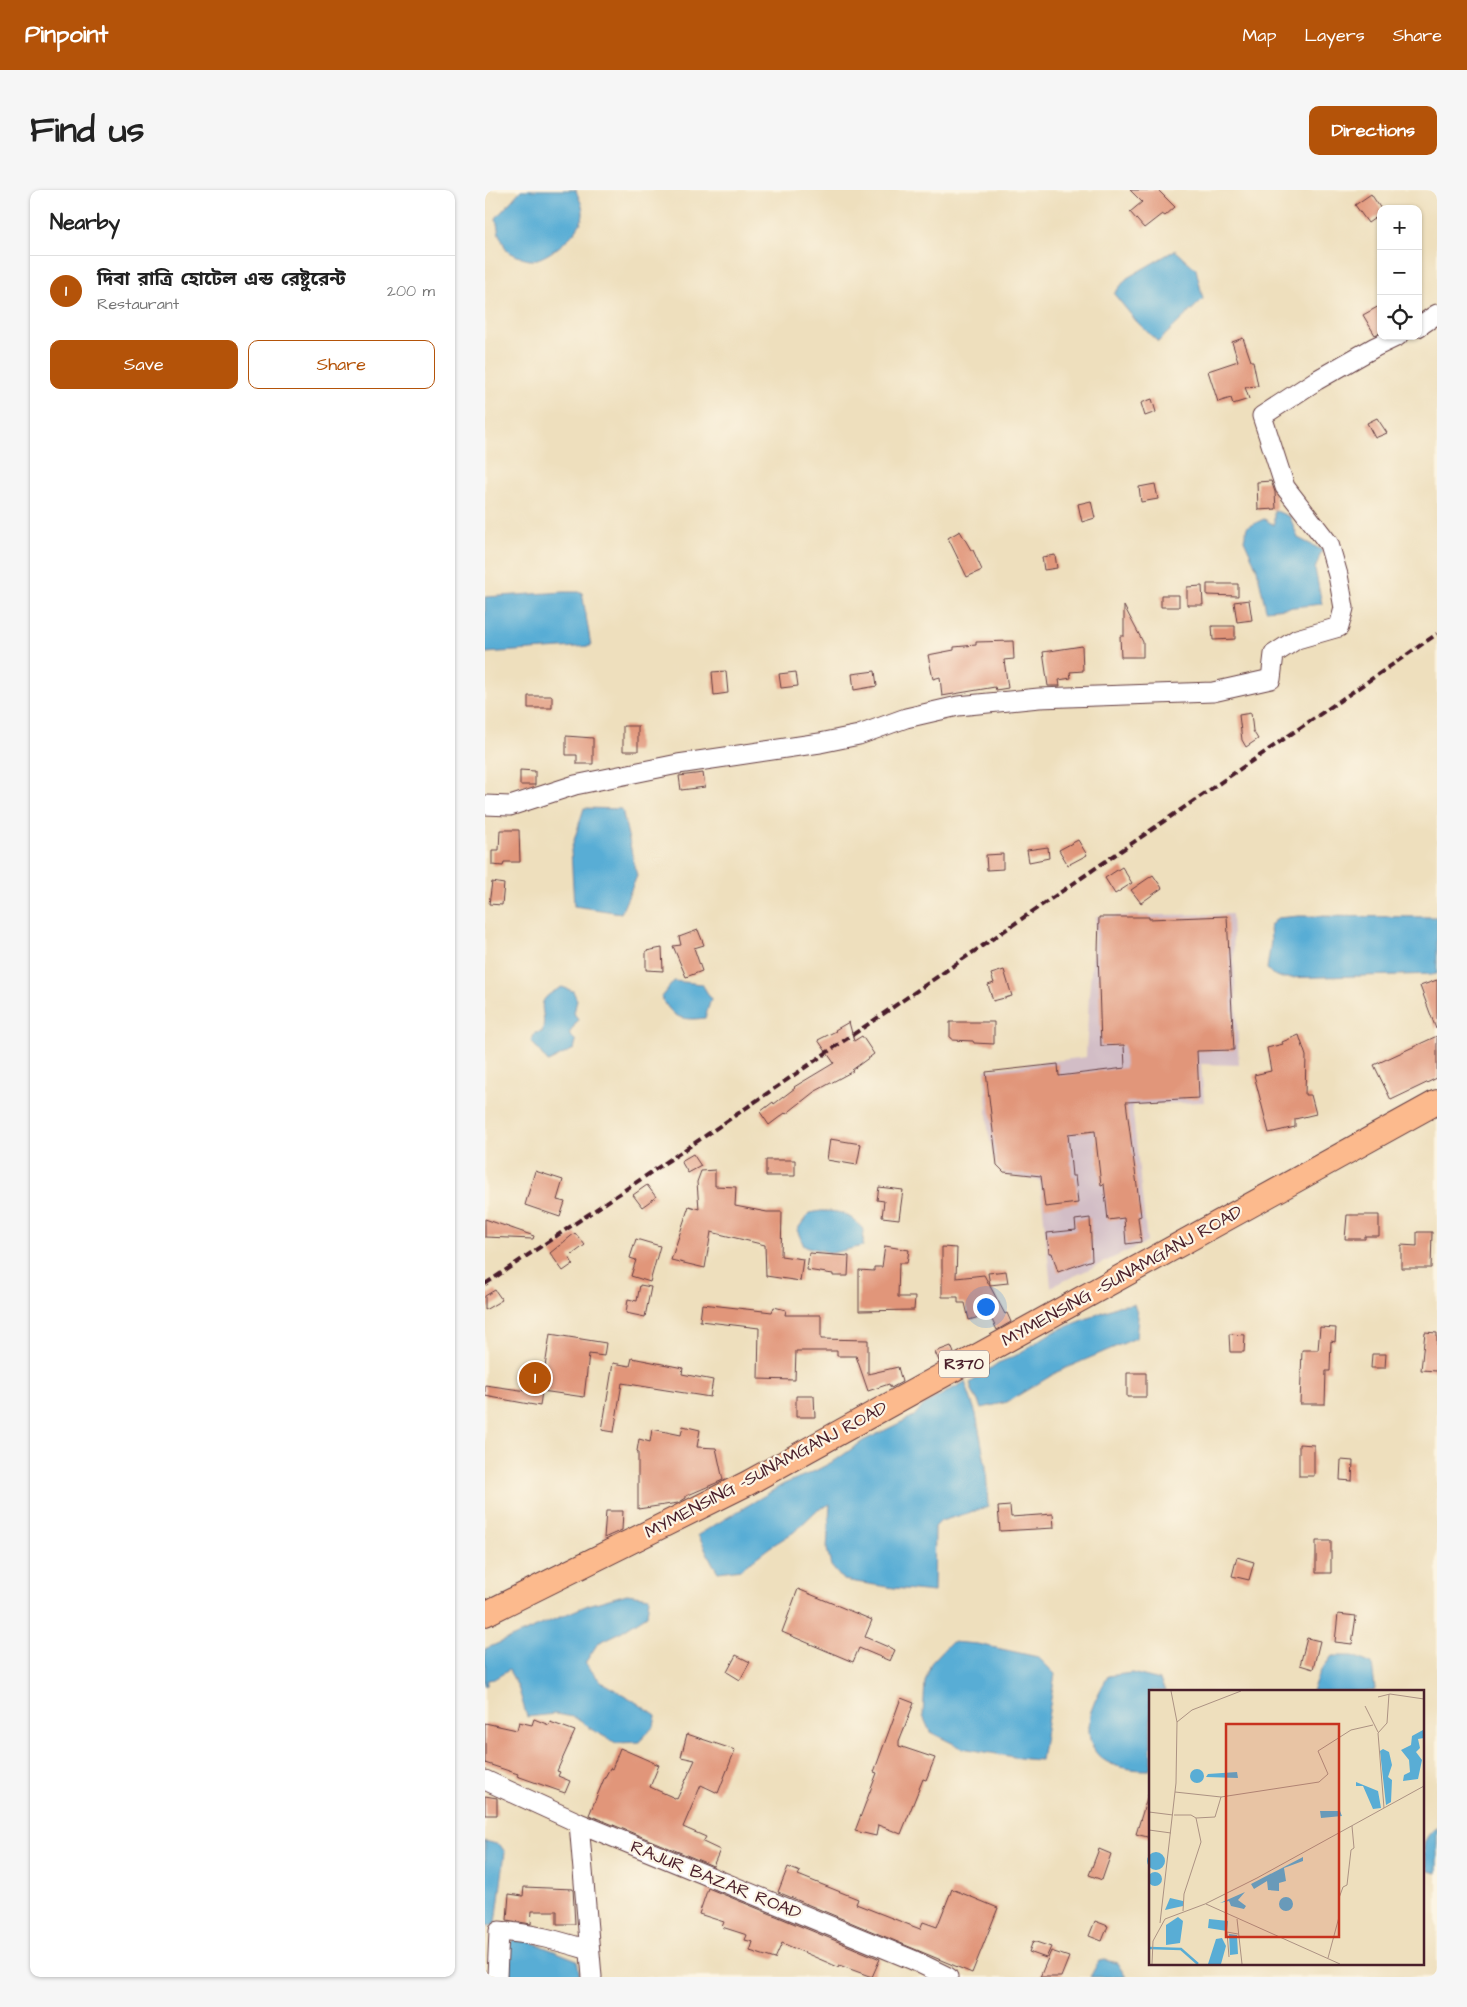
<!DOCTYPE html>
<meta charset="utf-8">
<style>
:root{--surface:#fff;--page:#f6f6f6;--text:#222;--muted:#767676;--line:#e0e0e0;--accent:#b45309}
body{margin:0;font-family:"Architects Daughter","Noto Sans Bengali",sans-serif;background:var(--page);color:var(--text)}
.controls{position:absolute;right:15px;top:15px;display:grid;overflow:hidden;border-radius:10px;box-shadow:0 1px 4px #0004}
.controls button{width:45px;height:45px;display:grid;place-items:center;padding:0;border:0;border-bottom:1px solid var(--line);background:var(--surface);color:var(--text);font:25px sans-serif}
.you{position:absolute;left:500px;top:1116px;width:18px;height:18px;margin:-12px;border:4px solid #fff;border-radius:50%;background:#1a73e8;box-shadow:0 0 0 8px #1a73e833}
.badge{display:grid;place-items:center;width:32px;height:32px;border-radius:50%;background:var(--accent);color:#fff;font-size:16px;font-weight:700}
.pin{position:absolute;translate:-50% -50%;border:2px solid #fff;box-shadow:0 1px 5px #0006}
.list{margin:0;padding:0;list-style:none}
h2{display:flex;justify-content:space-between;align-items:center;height:65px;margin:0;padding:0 20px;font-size:21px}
h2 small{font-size:16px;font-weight:400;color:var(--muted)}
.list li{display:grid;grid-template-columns:32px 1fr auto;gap:15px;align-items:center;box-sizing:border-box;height:70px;padding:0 20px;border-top:1px solid var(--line)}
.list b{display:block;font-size:19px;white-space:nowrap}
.list p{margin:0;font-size:16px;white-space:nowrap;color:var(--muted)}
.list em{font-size:16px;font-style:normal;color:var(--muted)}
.actions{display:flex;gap:10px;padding:15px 20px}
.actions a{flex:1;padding:11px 0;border:1px solid var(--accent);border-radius:10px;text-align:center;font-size:18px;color:var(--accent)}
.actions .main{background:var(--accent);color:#fff}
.icon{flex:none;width:28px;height:28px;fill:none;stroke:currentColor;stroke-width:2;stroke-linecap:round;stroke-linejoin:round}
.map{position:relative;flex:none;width:952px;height:1787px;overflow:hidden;border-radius:10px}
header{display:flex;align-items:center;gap:30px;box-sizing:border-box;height:70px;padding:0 25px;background:var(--accent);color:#fff}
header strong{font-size:24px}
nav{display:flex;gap:28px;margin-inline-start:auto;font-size:18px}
.intro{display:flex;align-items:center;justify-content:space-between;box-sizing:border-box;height:120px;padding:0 30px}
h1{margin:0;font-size:35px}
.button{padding:12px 22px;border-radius:10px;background:var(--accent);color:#fff;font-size:18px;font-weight:700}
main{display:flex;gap:30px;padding:0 30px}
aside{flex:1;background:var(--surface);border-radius:10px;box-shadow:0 1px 4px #0004}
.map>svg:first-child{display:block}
.industrial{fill:#d2bdc6;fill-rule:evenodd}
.water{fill:#59add5;stroke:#526680}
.building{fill:#e1967a}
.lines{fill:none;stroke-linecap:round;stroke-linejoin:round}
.minor-casing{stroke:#633c41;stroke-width:21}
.major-casing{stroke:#633c41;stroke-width:26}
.minor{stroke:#fff;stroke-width:19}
.major{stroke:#fcba8d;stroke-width:24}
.rail{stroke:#4a1f2b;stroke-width:4;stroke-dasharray:8 4;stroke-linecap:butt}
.labels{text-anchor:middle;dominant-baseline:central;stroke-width:4.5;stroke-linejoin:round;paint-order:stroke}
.shield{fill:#fcf5e5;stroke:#7f5f63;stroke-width:1}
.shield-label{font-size:16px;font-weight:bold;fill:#4a1f2b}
.street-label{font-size:18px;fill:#4a1f2b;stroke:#fcf5e5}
.inset-river{fill:none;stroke:#59add5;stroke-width:2.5}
.inset-road{fill:none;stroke:#ac9283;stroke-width:1}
.view{fill:#c8321e;fill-opacity:0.15;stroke:#c8321e;stroke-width:2.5}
.inset-edge{fill:none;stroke:#4a1f2b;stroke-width:2.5}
</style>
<header>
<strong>Pinpoint</strong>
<nav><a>Map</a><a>Layers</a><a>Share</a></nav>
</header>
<div class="intro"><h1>Find us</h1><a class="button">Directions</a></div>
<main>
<aside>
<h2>Nearby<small></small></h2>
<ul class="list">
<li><span class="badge">1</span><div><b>দিবা রাত্রি হোটেল এন্ড রেষ্টুরেন্ট</b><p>Restaurant</p></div><em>200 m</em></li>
</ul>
<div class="actions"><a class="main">Save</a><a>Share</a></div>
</aside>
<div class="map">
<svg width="952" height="1787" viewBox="0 0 952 1787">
<rect width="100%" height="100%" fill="#fcf5e5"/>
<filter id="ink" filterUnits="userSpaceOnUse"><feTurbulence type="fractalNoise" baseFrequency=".02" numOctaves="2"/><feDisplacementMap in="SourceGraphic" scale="10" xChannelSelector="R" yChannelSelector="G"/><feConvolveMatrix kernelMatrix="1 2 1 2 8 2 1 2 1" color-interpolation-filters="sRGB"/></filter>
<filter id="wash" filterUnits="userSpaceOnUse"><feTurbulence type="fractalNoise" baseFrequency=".0096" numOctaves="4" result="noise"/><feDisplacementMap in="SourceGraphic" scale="20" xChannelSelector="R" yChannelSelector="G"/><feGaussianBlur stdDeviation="1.12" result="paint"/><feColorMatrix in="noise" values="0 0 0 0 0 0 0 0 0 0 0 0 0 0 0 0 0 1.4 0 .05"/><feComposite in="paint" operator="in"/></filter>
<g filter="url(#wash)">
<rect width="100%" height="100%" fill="#eedfbd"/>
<!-- industrial -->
<path class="industrial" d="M747 724 754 875 716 874 719 912 647 915 662 1052 566 1097 555 991 521 985 511 976 503 941 500 880 601 867 604 804 611 726ZM742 726 744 762 672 765 670 729ZM650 761 653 855 616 856ZM748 821 749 860 675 862 674 823ZM713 873 714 908 642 912 640 876ZM637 879 602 942 596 883ZM501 882 576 910 505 918ZM508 940 587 983 552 986 520 982 512 975ZM645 941 651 990 616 995 610 945ZM590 986 593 1013 560 1017 557 990ZM653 1004 656 1026 623 1030 621 1008ZM591 1040 606 1044 607 1050 564 1063 562 1043Z"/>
<!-- water -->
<path class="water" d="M36 0H91C93 7 98 15 98 22 100 40 64 68 48 70 40 71 29 64 22 61L14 44 11 28Z
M690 60 711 79 718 109 673 152 651 131 629 104 642 88Z
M789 320 805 327 813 348 837 360 830 379 837 414 781 420 772 379 759 350 762 337 779 329 789 335Z
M79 402H97L106 456 0 463V407Z
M99 618 137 619 152 686 136 723 89 716 86 660Z
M814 726 952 727V784L797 788 787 784 782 779 786 751 785 736 792 728Z
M189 791 217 794 226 809 220 828C196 831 188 828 176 807Z
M77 797 88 801 92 810 89 823 93 830 84 844 91 851 89 859 63 872 46 851 50 843 57 842C64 818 44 813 77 797Z
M336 1021C358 1021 364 1024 379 1040L378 1056 347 1063 319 1056 312 1040 324 1023Z
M649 1114 653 1127 651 1148 574 1181 522 1212 497 1218 488 1203 485 1193 513 1173 530 1166 566 1143 633 1116Z
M480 1192 491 1224 501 1277 503 1317 456 1331 450 1337 449 1402 409 1398 358 1390 346 1376 342 1359 345 1314 331 1321 309 1342 285 1357 256 1379 233 1382C225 1371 221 1358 213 1345L299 1294 330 1281 351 1270 378 1251 429 1226 440 1214Z
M142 1404 164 1407 162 1425 134 1443 113 1453 100 1473 116 1492 146 1509 171 1526 169 1536 154 1552 131 1553 111 1542 89 1527 70 1524 42 1527 33 1497 24 1480 9 1489 3 1490 2 1495 0 1496V1459L103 1415Z
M466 1452 493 1454 553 1467 570 1484 556 1570 541 1569 477 1558 445 1542 438 1526 440 1492 446 1473Z
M847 1466H868L887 1474 890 1499 889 1501H827L834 1483Z
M647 1483 675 1490 680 1501H666V1575L664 1580C634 1580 602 1573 604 1536 605 1531 604 1526 606 1521 610 1509 617 1497 623 1486Z
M952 1637V1683L944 1681C938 1661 934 1651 952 1637Z
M0 1651 15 1655 20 1662 11 1733 6 1736 0 1735Z
M29 1749 41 1750 92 1770 95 1787H23C24 1775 19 1758 29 1749Z
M620 1770 632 1773 641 1787H605L614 1771Z"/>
<g id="blocks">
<!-- building -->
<path class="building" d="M645 0H673L690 17 680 26 677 24 659 38 645 22 657 12Z
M886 4 896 19V24L883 33 870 15Z
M896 115V142L890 145 878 125Z
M758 148 766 171H768L773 196 760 197 764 209 748 214 746 208 733 212 723 181 753 171 747 152Z
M667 209 671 222 660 226 656 213Z
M892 228 902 243 890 248 882 233Z
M786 291 790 302 791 319 773 320 772 292Z
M670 294 673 309 656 312 654 297Z
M606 311 610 328 597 332 593 314Z
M475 341 486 360H488L497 380 482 387 463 348Z
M570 365 572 378 559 380 557 367Z
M722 394H753V406L722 405Z
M717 396 718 415H702V397Z
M676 405H694V417H676Z
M764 410 767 430 752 432 749 412Z
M639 416 658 452V467H636L635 446H639Z
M727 436H750V449L728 450Z
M528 451 529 469 519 470 523 498 511 500 510 497 457 506 455 487 448 489 443 465 469 460V457L491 455V452Z
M597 456 598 481 585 482 586 488 574 490 575 496H563L558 462Z
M241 481 243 503 229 505 227 482Z
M390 481 392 496 369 500 367 484Z
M311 482 313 496 296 498 294 484Z
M43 506H67V518H43Z
M766 523 768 541 773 549 761 557 757 550 754 525Z
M138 536H153V561H138Z
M81 546 108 548V574H92V565H81Z
M35 580 50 581V595H35Z
M218 583 220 597 196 600 194 586Z
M15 640H34L35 672H19L18 676 7 675V660H14Z
M593 650 602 665 583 675 574 660Z
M563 657 564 668 544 672 542 660Z
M518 664V679L502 680 501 665Z
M637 677 647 693 630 704 620 688Z
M668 685 677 698 656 713 646 700Z
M7 692 19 694 17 715 4 714Z
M742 726 749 860 712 861 714 908 641 912 656 1026 653 1027 656 1052 641 1054 639 1028 623 1030 619 994 616 995 610 941 583 944 587 986H590L593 1013 560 1017 556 986 519 982 512 975 501 882 573 874 574 886 640 878 639 855 616 856 613 762 614 727H664V729Z
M213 740 219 755 209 758 217 781 201 787 188 756 196 755 194 747Z
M177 758 178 781 161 780V761Z
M519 780 527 806 508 811 503 795 509 793 506 784Z
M952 790V838L951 839 935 796Z
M364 832 369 851 377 846 389 864 367 880 368 881 329 902 301 924 300 923 284 935 275 922 288 912 289 914 310 898 309 897 349 873 333 850 351 841 350 840Z
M465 832H509V854L489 853 488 851 467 850V848H465Z
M814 845 821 866 820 905H826L831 924 810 929V937L784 943 769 885 786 881 782 858 798 854 797 852Z
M952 846V888L906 910 889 875Z
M345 949 376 954 372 975 342 970Z
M208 964 216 976 203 983 196 971Z
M281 970H310V986H281Z
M230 980V996L251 997 250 1016 282 1022H297L296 1066 318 1069 315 1091 281 1086 280 1055 226 1042 220 1078 186 1070 204 1016 214 1019 212 992 216 981Z
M50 981 78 990 72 1010 80 1012 75 1027 40 1015Z
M162 995 171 1007 157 1017 148 1005Z
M394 997 418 1000 414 1029 397 1027 399 1011 392 1010Z
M862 1025H894V1046H880V1049H860Z
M605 1028 607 1070 573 1082 567 1063H564L562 1043 591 1040 590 1030Z
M0 1029 49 1046 48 1049 0 1047Z
M932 1042H947L946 1078H916V1055L932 1056Z
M90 1043 100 1055 84 1067 88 1074 78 1081 65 1063Z
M151 1049 175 1056 165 1092 146 1086 151 1070 145 1068Z
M400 1056 424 1060 422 1073H414L413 1107H430L429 1120 374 1121V1080L389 1081V1077H397Z
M457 1057 472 1058 471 1088 499 1085 520 1124 522 1123 526 1132 512 1140 504 1124 484 1130 480 1113H473V1107H457Z
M324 1063 364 1066 363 1086H348V1084L322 1080Z
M521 1081 523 1093 505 1095 503 1083Z
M155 1095 166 1097 160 1127 141 1123 143 1109 152 1111Z
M10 1100 17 1110 0 1120V1106Z
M217 1114 287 1122 289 1117 301 1120 300 1125H336V1149L383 1150V1184L413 1177 417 1192 406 1198 404 1194 383 1201 371 1166H352V1161H311L310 1190 273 1189 274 1138 215 1131Z
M835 1137 851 1138 850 1152 846 1151 845 1181H841L840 1214H815L817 1160H833Z
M940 1142 952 1143V1181L936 1180Z
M65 1144 121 1153 119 1166 104 1164 99 1207 57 1201 55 1216 0 1206V1195L42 1201 46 1179 58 1181 60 1177Z
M744 1144 760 1145 759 1162H745Z
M466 1156 469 1163 454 1171 450 1162Z
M887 1164H901L900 1178H886Z
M147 1168 198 1178 197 1184 228 1190 225 1207 137 1193 129 1242 117 1240 128 1173 145 1176Z
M642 1183H661V1207H642Z
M311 1206H329L330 1227H311Z
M198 1236 215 1240 212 1257 231 1258 238 1290 201 1306V1308L193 1313 153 1319V1262L152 1261 154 1249 165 1252 167 1239 196 1245Z
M814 1254 829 1255V1286H814Z
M856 1270 868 1271 867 1291 855 1290Z
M525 1316 526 1327 568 1324 569 1338 515 1341 513 1317Z
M121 1321H138L137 1340 119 1348Z
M831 1351H846V1383H831Z
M752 1367 769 1372 764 1390 747 1386Z
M313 1399 387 1430 380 1447 410 1460 405 1471 374 1458 368 1472 297 1442Z
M853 1424 871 1426 867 1454 850 1452Z
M822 1448 835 1451 828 1479 815 1475Z
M251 1465 265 1472 255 1490 242 1482Z
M416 1508 429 1513 414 1551V1556L450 1568 441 1590 438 1589 416 1644 393 1635 391 1646 370 1641 392 1583 389 1582Z
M49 1529 64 1535 65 1532 90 1541 72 1581 75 1582 73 1586 85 1591 80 1603 32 1586 33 1584 0 1573V1533L32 1540 34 1532 47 1535Z
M202 1544 250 1560 233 1603 216 1595 198 1637 221 1647 218 1652 235 1660 228 1676 104 1625 119 1589 125 1578 127 1579 135 1558 174 1575 165 1597 192 1609 210 1570 196 1567Z
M663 1605H666V1648L651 1644Z
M0 1606 12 1608V1625H0Z
M614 1659 626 1664 617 1690 604 1685Z
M303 1677 315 1682 313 1685 373 1709 371 1714 435 1739 438 1732 452 1737 467 1699 513 1718 487 1783 293 1702Z
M39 1697 88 1699 90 1734H72V1721H47L46 1734 22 1730 24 1704 38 1706Z
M223 1698 395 1769 387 1787 354 1775 353 1777 297 1753 290 1769 265 1761 268 1752 260 1750 262 1745 237 1737 239 1732 214 1724Z
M610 1731 623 1736 617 1751 604 1746Z
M548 1751 566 1757 561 1768 544 1762Z
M566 1761 584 1767 576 1787H555Z"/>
</g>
</g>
<g filter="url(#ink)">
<use href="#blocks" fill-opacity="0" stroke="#633c41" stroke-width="1"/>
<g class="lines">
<!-- minor casing -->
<g class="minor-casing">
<path id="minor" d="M933 137 952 124
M0 615 25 616 90 595 193 574 335 553 374 545 421 528 473 516 554 508 728 502 786 489 789 464 812 449 854 437 859 418 853 385 844 354 800 297 777 226 832 190 890 157 913 146
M0 1590 94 1633 428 1770 463 1787
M94 1633 107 1787
M12 1787 14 1741C46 1743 74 1751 104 1760"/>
</g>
<!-- major casing -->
<g class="major-casing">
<path id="major" d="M0 1424 263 1293 952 912"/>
</g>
<!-- minor -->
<use href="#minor" class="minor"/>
<!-- major -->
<use href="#major" class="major"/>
<!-- rail -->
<path class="rail" d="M0 1094 223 944 952 444"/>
</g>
</g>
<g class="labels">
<!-- shield labels -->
<rect class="shield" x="454" y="1160.5" width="50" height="27" rx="4"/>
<g class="shield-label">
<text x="479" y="1174">R370</text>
</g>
<!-- street labels -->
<g class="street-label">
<text transform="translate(637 1086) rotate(-29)">MYMENSING -SUNAMGANJ ROAD</text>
<text transform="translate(281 1280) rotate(-28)">MYMENSING -SUNAMGANJ ROAD</text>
<text transform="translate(231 1690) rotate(22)">RAJUR BAZAR ROAD</text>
</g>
</g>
<!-- overview -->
<g transform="translate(664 1500)">
<rect width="275" height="275" fill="#eedfbd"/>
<path d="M274 40 275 48 269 49 271 58 267 62 273 70 269 89 254 91 255 85 261 82 260 70 252 60 262 55 263 46ZM234 59 240 62 243 75 239 87 243 90 242 112 237 115 231 61ZM41 86a7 7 0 1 1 14 0a7 7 0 1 1-14 0ZM88 82 89 88 57 87 59 84ZM207 92 229 101 232 118 224 119 214 96H207ZM171 121H191L193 126 172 128ZM-2 171a9 9 0 1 1 18 0a9 9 0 1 1-18 0ZM154 167V171L135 178 137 191 130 193V201L119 200 118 191 105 199 102 194ZM-1 189a7 7 0 1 1 14 0a7 7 0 1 1-14 0ZM96 202 89 210 97 216 95 219 82 216 80 211 71 213ZM130 214a7 7 0 1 1 14 0a7 7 0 1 1-14 0ZM21 208 34 211V216L16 220ZM29 227 34 231 31 253 17 255V235ZM60 229 79 231 78 241 59 238ZM80 244 88 245 89 264 81 265ZM73 248 77 256 72 274H59L67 249Z" fill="#59add5"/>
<path class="inset-river" d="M0 258 32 259 49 274"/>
<path class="inset-road" d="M229 7 241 4 275 9M216 16 229 42M28 32 43 20 92 1M26 102 72 107M235 118 229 43 238 33 240 4M0 122 24 125M25 125H42L47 128M0 140 22 143M57 214 191 274M34 221 35 204 52 152 47 128 66 127 72 107 170 92 179 84 169 61 202 40 224 35M88 229 93 274M11 233 27 93 28 32 22 1M80 267 78 242 89 244M179 268 190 227V208L194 197 198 195 202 160 205 158 203 136M3 274 4 251 16 229 56 214 108 188 275 96"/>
<path class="view" d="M77 34H190V247H77Z"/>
<rect width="275" height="275" class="inset-edge"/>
</g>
</svg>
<div class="controls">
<button>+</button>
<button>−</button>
<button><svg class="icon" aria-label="locate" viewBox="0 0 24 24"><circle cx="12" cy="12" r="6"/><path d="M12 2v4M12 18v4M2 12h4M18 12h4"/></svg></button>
</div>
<div class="you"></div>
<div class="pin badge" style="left:50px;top:1188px">1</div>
</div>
</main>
